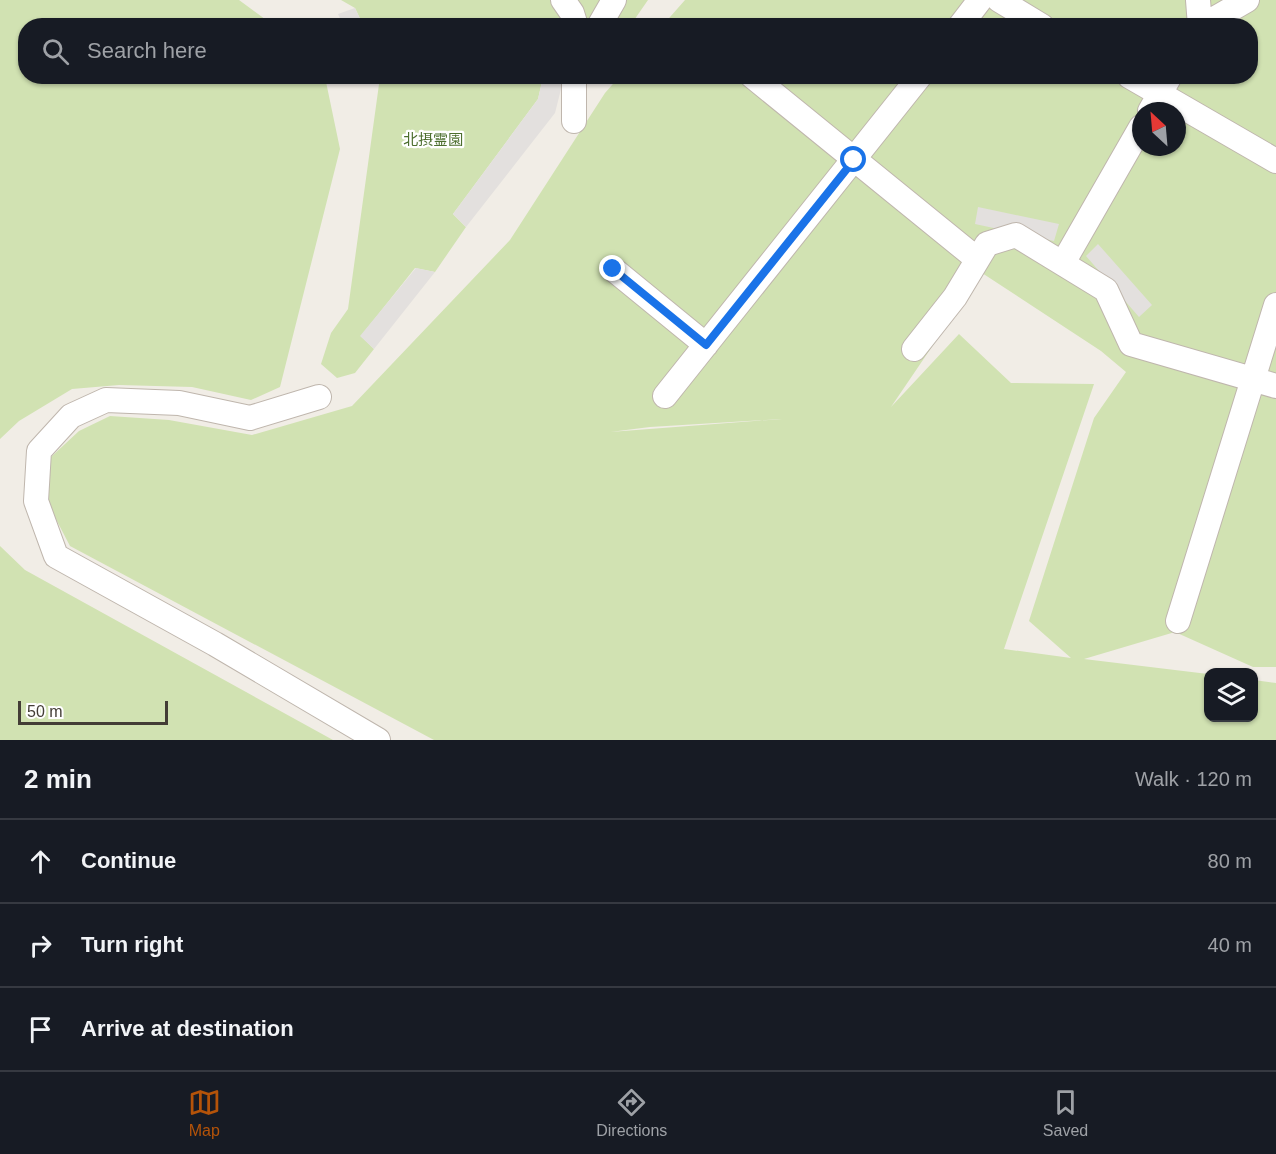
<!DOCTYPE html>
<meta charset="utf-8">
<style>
:root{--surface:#171b24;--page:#20242c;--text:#f1f3f6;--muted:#9ea1a6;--line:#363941;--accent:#b45309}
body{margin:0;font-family:Arial,"Noto Sans JP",sans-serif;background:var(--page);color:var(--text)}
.controls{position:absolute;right:18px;bottom:18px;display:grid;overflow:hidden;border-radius:12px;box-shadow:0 2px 4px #0004}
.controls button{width:54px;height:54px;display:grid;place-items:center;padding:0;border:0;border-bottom:2px solid var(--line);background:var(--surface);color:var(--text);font:30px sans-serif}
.compass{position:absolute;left:1132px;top:102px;width:54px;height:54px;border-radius:50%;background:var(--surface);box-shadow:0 2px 4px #0004;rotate:334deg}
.scale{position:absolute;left:18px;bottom:15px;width:150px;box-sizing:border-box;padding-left:6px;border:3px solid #433d36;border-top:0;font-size:16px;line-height:21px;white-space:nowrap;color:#433d36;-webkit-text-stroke:4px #fff;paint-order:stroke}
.stop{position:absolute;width:18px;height:18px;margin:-14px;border:4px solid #1a73e8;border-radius:50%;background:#fff}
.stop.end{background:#1a73e8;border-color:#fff;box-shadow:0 2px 6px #0008}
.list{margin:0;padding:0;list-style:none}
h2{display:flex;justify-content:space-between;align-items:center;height:78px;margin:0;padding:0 24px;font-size:26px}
h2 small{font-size:20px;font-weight:400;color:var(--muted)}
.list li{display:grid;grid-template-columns:39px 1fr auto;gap:18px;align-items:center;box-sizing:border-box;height:84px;padding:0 24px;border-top:2px solid var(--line)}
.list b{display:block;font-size:22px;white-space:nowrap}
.list em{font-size:20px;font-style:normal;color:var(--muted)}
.icon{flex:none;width:33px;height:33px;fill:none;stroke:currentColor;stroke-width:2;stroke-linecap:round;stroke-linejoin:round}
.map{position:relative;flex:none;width:1276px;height:740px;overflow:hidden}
.search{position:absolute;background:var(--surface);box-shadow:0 2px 4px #0004;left:18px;right:18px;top:18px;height:66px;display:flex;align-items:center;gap:15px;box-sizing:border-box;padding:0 21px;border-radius:24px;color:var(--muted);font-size:22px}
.sheet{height:330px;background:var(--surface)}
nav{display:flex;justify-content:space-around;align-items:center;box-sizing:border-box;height:84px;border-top:2px solid var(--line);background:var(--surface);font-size:16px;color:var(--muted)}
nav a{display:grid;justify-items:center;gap:3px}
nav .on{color:var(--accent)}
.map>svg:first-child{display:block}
.green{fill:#d1e2b2;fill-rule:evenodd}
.parking{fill:#e3e0de}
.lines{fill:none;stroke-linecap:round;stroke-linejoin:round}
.minor-casing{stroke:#bfb6ad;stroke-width:26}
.minor{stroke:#fff;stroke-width:24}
.route{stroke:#1a73e8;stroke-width:8}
.labels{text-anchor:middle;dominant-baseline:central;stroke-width:4.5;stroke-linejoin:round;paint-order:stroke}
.park-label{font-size:15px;fill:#4d6f2f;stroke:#fff}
</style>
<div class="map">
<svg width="1276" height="740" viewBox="0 0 1276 740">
<rect width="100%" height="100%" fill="#f1ede6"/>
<!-- green -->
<path class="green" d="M0 0H239L273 25 26 26V76L325 77 340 149 280 387 251 400 192 387 119 385 72 389 19 421 0 439Z
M341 0H648L630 26 363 25 355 8Z
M685 0H1276V667H1253L1175 632 1084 659 1208 674V718H1254V680L1276 683V740H434L70 546 47 502 51 457 79 431 110 416 169 420 252 435 352 406 510 240 605 93 619 77 1250 76V26L663 25ZM1141 111H1177V147H1141ZM982 273 1101 351 1126 372 1094 418 1029 621 1071 658 1004 649 1094 384 1011 383 959 334 891 407ZM782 419 610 432 650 427Z
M380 77H543L538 99 453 214 466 227 435 272 415 268 361 336 374 349 355 373 337 378 321 364 331 333 348 309Z
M0 546 25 570 333 740H0Z"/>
<!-- parking -->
<path class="parking" d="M355 8 363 25H343L338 14Z
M543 77H564L555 113 466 227 453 214 538 99Z
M978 207 1059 224 1054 241 975 224Z
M1098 244 1152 305 1139 317 1086 256Z
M416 268 435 272 374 349 360 336Z"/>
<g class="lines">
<!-- minor casing -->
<g class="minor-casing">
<path id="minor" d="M563 0 572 13 576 26
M999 0 1042 26
M1198 0 1200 26
M599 26 614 0
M960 26 980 0
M1202 26 1247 0
M752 76 977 259
M1129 76 1276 161
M1150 111 1170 76
M574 121V76
M1063 263 1141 127
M613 269 706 345
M914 349 955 297 987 244 1016 235 1106 290 1131 344 1276 386
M665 396 920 76
M319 397 250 418 179 403 106 400 71 416 39 451 36 501 56 556 215 644 378 740
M1178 621 1276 305"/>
</g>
<!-- minor -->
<use href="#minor" class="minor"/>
</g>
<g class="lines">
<!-- route -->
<path class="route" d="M613 269 706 345 854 160"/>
</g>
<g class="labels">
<!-- park labels -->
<g class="park-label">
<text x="433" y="139">北摂霊園</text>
</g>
</g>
</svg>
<div class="controls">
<button><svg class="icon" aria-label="layers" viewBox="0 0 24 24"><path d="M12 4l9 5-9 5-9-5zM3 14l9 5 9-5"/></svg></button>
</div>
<svg class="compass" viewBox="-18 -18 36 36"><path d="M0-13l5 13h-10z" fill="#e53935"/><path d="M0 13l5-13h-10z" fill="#9ea1a6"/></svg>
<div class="scale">50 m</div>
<div class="stop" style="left:854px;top:160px"></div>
<div class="stop end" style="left:613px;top:269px"></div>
<div class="search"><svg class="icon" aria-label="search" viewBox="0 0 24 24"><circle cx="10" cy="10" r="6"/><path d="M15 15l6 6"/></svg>Search here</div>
</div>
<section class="sheet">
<h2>2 min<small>Walk · 120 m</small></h2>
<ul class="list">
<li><svg class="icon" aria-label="ahead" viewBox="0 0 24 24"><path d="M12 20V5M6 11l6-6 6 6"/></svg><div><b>Continue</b></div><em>80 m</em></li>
<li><svg class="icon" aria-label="right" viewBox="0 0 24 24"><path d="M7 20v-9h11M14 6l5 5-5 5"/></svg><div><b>Turn right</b></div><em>40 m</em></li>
<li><svg class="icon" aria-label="arrive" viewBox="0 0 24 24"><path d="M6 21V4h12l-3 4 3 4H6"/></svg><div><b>Arrive at destination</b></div></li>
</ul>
</section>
<nav>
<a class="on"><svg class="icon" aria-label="map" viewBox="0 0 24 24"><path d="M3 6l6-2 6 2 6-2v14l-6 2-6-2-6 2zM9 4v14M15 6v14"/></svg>Map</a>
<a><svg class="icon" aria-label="directions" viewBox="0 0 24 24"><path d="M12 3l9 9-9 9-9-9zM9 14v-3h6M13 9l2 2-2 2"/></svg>Directions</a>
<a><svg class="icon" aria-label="saved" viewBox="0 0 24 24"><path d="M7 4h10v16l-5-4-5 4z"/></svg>Saved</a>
</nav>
